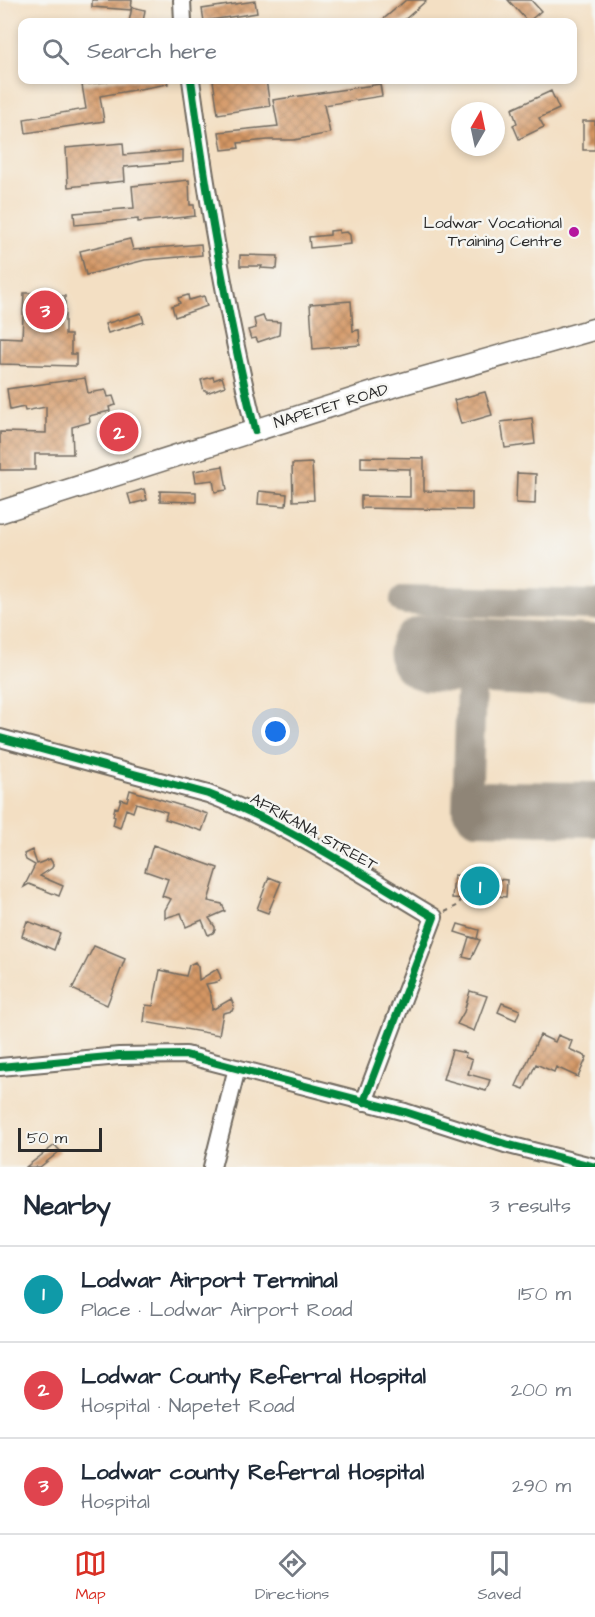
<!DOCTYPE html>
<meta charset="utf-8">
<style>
:root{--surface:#fff;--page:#f6f6f7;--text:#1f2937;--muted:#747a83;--line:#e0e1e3;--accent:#d93025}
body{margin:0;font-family:"Architects Daughter",sans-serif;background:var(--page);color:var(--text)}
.compass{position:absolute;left:451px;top:102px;width:54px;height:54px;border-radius:50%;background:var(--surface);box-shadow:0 3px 9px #0003;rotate:9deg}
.scale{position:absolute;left:18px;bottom:15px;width:84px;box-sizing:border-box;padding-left:6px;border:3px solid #2b2b2b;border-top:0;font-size:16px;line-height:21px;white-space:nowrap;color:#2b2b2b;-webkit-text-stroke:4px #f6f6f2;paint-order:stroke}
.you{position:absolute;left:276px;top:732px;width:21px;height:21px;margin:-15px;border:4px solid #fff;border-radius:50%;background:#1a73e8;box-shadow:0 0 0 9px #1a73e833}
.badge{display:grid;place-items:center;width:39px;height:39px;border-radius:50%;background:var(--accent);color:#fff;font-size:20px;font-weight:700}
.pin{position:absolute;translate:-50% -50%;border:3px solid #fff;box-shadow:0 2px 6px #0006}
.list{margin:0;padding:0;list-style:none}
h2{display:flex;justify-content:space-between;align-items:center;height:78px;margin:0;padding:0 24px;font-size:26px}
h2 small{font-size:20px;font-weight:400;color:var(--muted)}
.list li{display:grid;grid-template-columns:39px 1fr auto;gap:18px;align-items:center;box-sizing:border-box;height:96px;padding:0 24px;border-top:2px solid var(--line)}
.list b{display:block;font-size:22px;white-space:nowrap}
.list p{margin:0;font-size:20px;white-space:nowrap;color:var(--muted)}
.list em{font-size:20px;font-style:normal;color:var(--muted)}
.icon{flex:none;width:33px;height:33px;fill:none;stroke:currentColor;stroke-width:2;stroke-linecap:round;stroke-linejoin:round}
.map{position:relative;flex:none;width:595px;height:1167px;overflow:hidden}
.search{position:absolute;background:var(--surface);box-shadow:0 3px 9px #0003;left:18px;right:18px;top:18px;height:66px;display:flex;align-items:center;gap:15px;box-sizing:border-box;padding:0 21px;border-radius:12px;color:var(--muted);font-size:22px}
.sheet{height:366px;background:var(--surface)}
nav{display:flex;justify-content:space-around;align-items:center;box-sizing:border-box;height:84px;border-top:2px solid var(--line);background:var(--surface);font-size:16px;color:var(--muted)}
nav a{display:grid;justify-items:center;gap:3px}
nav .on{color:var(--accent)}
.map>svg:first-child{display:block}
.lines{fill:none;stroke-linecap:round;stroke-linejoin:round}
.taxiway{stroke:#8f8577;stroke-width:30}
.runway{stroke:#8f8577;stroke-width:75}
.building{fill:url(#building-cross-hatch)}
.minor-casing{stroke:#716a60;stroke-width:20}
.major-casing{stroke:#716a60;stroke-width:24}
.path{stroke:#716a60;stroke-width:2;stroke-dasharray:4.5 4.5;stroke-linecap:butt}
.minor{stroke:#fff;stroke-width:16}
.major{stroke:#fff;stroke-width:21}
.cycleway-casing{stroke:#f6f6f2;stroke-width:11}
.cycleway{stroke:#00873e;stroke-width:8}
.poi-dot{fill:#b5179e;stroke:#f6f6f2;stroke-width:2}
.labels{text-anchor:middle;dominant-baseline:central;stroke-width:5;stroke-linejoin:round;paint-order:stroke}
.poi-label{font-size:16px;fill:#2b2b2b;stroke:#f6f6f2;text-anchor:end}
.street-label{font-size:16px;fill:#2b2b2b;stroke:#f6f6f2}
</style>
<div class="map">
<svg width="595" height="1167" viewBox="0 0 595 1167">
<defs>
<pattern id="building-cross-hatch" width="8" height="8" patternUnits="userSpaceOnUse" patternTransform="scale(1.5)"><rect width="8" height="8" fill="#d49663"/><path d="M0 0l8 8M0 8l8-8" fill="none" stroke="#ac7b52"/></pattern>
</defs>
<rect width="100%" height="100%" fill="#f6f6f2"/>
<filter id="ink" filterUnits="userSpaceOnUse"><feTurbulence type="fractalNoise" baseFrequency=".0167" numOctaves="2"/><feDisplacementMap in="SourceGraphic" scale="12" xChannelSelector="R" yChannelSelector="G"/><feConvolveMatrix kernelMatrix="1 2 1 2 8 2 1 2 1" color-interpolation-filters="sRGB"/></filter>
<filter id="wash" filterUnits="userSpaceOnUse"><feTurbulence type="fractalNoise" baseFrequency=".008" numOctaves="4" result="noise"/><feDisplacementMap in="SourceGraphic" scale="24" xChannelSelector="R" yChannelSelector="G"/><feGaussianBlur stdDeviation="1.35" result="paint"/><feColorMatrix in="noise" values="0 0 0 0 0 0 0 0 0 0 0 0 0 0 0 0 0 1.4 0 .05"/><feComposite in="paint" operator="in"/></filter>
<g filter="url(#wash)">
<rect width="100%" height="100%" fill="#f3dfc3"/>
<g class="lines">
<!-- taxiway -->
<path class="taxiway" d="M405 600 595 605
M472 655 467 810 472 817 476 819 595 822
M468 791 477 796 595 797"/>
<!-- runway -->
<path class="runway" d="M426 653 595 662"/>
</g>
<g id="blocks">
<!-- building -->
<path class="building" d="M92 0H132L131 10 92 7Z
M406 0H427L402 22H380Z
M508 0H531L541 11 528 22Z
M255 1 257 13 204 21 202 9Z
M132 7 145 10 143 22H129Z
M118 80H167L168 84 100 96 104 121 26 133 24 119 86 109 82 85Z
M213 80H266L270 106 218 114Z
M380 84 382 96 324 105 330 133 294 140H268L238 143 239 148 222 150 219 132 278 126 273 100Z
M551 91 559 109 539 118 544 127 519 139 513 125 517 123 512 109Z
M583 121H595V150H583Z
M123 143 124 155 183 150V162L124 167 125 181 68 187 66 148Z
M189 180 190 205H194L195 216 138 222V219L75 225 74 213 134 208 132 186Z
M339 230V233L347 232 350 235 351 244 310 248 309 237 330 235V231Z
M130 239 133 250 201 244 202 255 145 260 86 275 80 251Z
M240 255 278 256 277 269 261 268 262 266H240Z
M24 293H36L35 296H65V335H71V354H76V366L0 364V337L22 338Z
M188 295 189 300 204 296 207 306 175 317 172 306 180 303 178 298Z
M351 301 353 331 359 330 360 345 313 349 310 304Z
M141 313 144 322 108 333 105 324Z
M263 316 265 321 280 322 279 335 258 342 256 338 251 339 248 330 256 328 254 319Z
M213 377 214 380 222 377 225 386 207 393V391H204L201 380Z
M85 378 88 393 106 390 108 397 113 396 116 405 109 407 110 411 89 416 90 422 72 427 73 454H35V470H0V432L46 433V407L25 411 24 407 10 410 7 389Z
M485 392 492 415 461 424 454 400Z
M532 418 535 444 505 448 501 422Z
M361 457 424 458V491L472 492V510L361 508V496L410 497V469L361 468Z
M312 463 314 500 293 501 292 464Z
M223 466 227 490 215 492 213 480 196 482 194 471Z
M517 473 536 474 535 504 516 503Z
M144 489 147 500 131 504 128 494Z
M160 491 196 492V502L160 501Z
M259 491 287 494 286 506 258 504Z
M130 790 208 814 202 831 165 819 167 812 136 803 133 812 126 809 120 828 113 825 115 817 113 816 115 807 118 808 121 799 127 801Z
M153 845 218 868 208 901 222 904 225 911 209 918 215 927V930L213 933 208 935 202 920 186 927 181 913 165 918V910L171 899 162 896 168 879 145 871Z
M32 850 37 864 50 859 52 862 53 865 52 868 40 876 63 886 59 896 29 884 24 887 35 865 26 860 24 854Z
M454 875 507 880 506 897 469 893V899L452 898Z
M269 877 281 882 268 913 257 909Z
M27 921 60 933 54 950 22 936Z
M458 924 479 930 477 939 455 932Z
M469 937 480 940 471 959 463 957Z
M94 946 125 959 107 1005 72 989Z
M195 962 198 967 199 980 217 969 220 975 221 979 217 982 206 984 211 996 212 1010 231 999 234 1006 232 1011 223 1013 219 1035 144 1022 146 1005 153 1006 160 970 186 976 189 965Z
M470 991 487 996 474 1031 457 1024 464 1012Z
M502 1003 520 1010 516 1020 498 1012Z
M540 1035 555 1042 558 1035 572 1041 569 1049 587 1057 578 1077 556 1067 554 1072 536 1064 524 1089 516 1086Z
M452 1050 466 1053 465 1057 472 1060 468 1074 490 1080 486 1091 443 1079Z
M55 1145 60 1151 40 1167H26Z"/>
</g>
</g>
<g filter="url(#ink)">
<use href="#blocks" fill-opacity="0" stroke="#716a60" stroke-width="1.5"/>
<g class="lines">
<!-- minor casing -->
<g class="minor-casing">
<path id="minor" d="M182 0 183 22
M191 80C207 198 226 314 255 430
M0 738 208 794C288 825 360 873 434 917L364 1102
M0 1067 119 1056 186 1055 405 1112 505 1144 595 1167
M212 1167 237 1068"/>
</g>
<!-- major casing -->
<g class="major-casing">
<path id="major" d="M0 512 391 387 595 329"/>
</g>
<!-- path -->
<path class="path" d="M445 912 459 905 461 899"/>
<!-- minor -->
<use href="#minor" class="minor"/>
<!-- major -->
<use href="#major" class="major"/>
<!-- cycleway casing -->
<g class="cycleway-casing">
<path id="cycleway" d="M191 80C207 198 226 314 255 430
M0 738 208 794C288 825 360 873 434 917L364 1102
M0 1067 119 1056 186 1055 405 1112 505 1144 595 1167"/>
</g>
<!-- cycleway -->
<use href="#cycleway" class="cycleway"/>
</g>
</g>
<!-- markers -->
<circle class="poi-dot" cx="574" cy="232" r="6"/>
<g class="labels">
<!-- poi labels -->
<g class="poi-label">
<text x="562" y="223">Lodwar Vocational<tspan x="562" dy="18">Training Centre</tspan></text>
</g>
<!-- street labels -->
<g class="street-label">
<text transform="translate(331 406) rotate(-17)">NAPETET ROAD</text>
<text transform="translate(314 832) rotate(29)">AFRIKANA STREET</text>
</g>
</g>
</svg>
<svg class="compass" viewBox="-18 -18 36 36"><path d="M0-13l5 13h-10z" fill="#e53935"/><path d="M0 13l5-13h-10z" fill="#747a83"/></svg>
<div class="scale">50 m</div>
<div class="you"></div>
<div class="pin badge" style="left:480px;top:886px;background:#0f9aa8">1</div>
<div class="pin badge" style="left:119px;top:432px;background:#e0444e">2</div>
<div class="pin badge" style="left:45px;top:310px;background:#e0444e">3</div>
<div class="search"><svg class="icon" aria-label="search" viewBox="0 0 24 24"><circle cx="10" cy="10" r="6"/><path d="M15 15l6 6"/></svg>Search here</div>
</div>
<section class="sheet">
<h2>Nearby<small>3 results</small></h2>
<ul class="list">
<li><span class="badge" style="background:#0f9aa8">1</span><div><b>Lodwar Airport Terminal</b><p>Place · Lodwar Airport Road</p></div><em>150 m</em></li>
<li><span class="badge" style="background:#e0444e">2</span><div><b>Lodwar County Referral Hospital</b><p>Hospital · Napetet Road</p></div><em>200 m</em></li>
<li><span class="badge" style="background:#e0444e">3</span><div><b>Lodwar county Referral Hospital</b><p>Hospital</p></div><em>290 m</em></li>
</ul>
</section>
<nav>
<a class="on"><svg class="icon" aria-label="map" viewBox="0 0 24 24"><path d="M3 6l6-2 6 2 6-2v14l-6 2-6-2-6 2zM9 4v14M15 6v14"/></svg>Map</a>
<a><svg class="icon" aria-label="directions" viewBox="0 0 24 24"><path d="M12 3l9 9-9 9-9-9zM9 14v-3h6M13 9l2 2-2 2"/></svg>Directions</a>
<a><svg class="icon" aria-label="saved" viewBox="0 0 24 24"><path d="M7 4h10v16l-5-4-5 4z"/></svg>Saved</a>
</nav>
